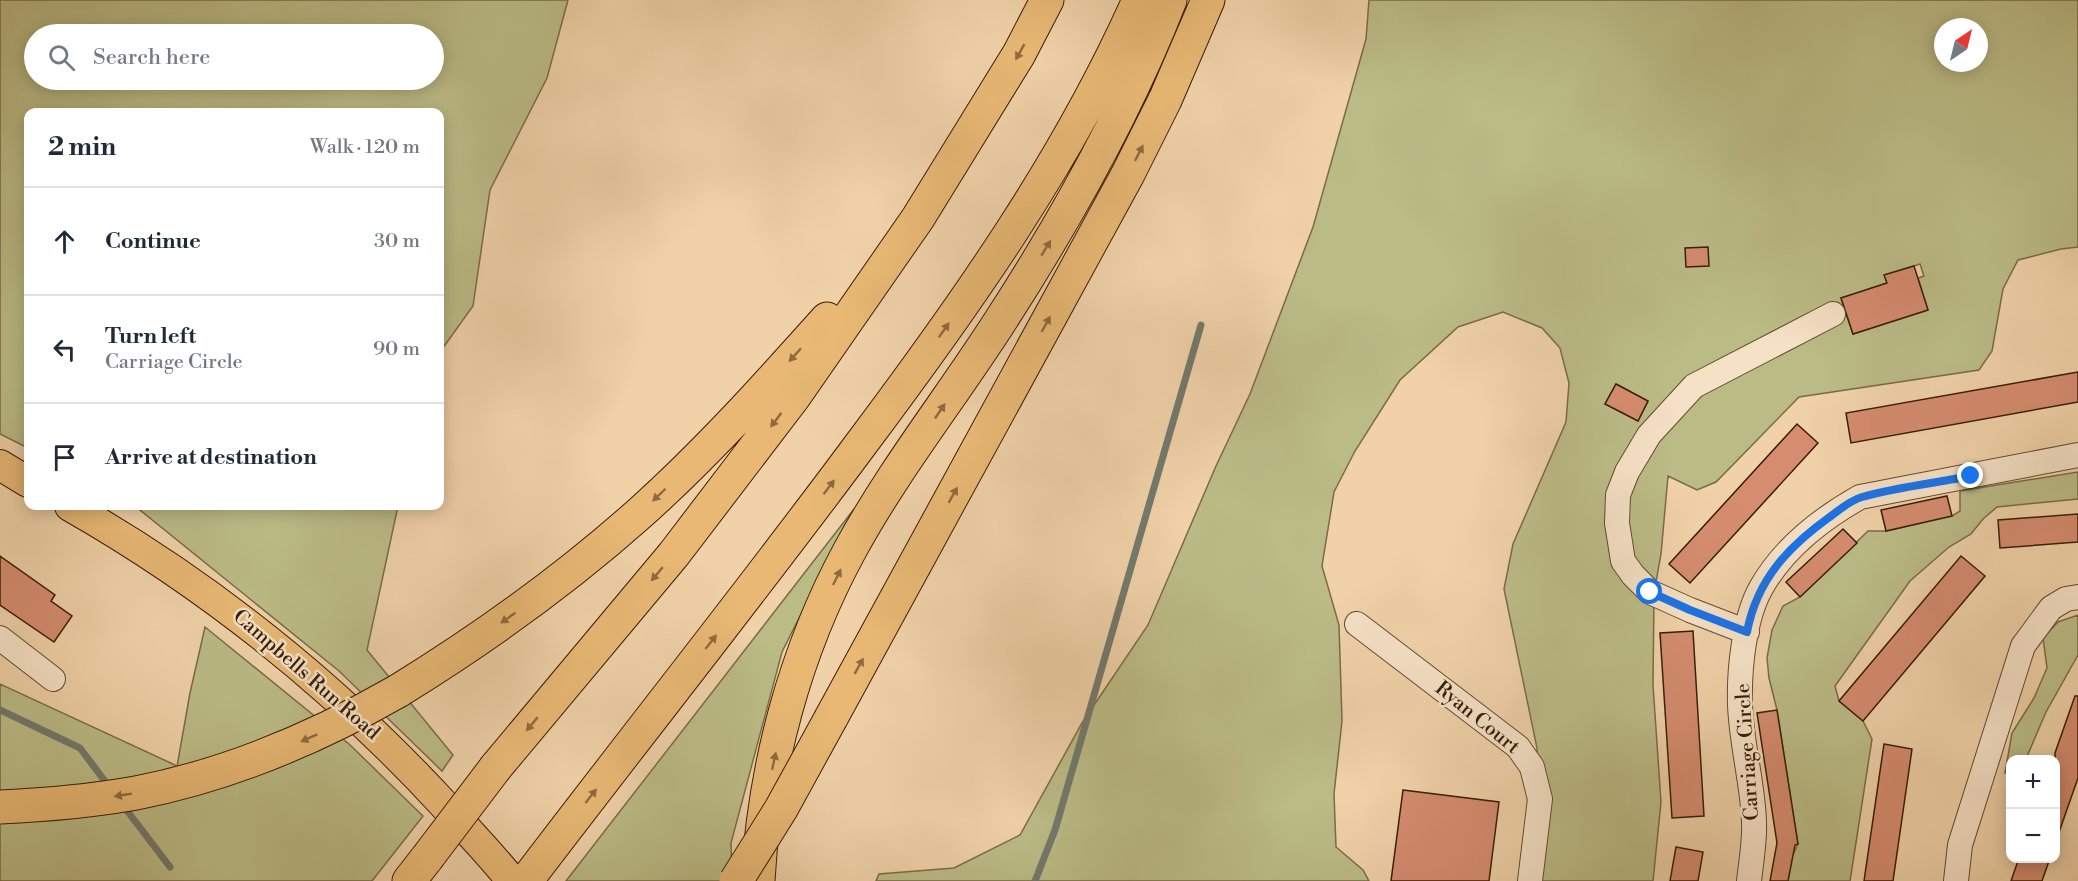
<!DOCTYPE html>
<meta charset="utf-8">
<style>
:root{--surface:#fff;--page:#f6f6f7;--text:#1f2937;--muted:#747a83;--line:#e0e1e3}
body{margin:0;font-family:"Libre Bodoni",serif;background:var(--page);color:var(--text)}
.controls{position:absolute;right:18px;bottom:18px;display:grid;overflow:hidden;border-radius:12px;box-shadow:0 3px 15px #0003}
.controls button{width:54px;height:54px;display:grid;place-items:center;padding:0;border:0;border-bottom:2px solid var(--line);background:var(--surface);color:var(--text);font:30px sans-serif}
.compass{position:absolute;left:1934px;top:18px;width:54px;height:54px;border-radius:50%;background:var(--surface);box-shadow:0 3px 15px #0003;rotate:35deg}
.stop{position:absolute;width:18px;height:18px;margin:-14px;border:4px solid #1a73e8;border-radius:50%;background:#fff}
.stop.end{background:#1a73e8;border-color:#fff;box-shadow:0 2px 6px #0008}
.list{margin:0;padding:0;list-style:none}
h2{display:flex;justify-content:space-between;align-items:center;height:78px;margin:0;padding:0 24px;font-size:26px}
h2 small{font-size:20px;font-weight:400;color:var(--muted)}
.list li{display:grid;grid-template-columns:39px 1fr auto;gap:18px;align-items:center;box-sizing:border-box;height:108px;padding:0 24px;border-top:2px solid var(--line)}
.list b{display:block;font-size:22px;white-space:nowrap}
.list p{margin:0;font-size:20px;white-space:nowrap;color:var(--muted)}
.list em{font-size:20px;font-style:normal;color:var(--muted)}
.icon{flex:none;width:33px;height:33px;fill:none;stroke:currentColor;stroke-width:2;stroke-linecap:round;stroke-linejoin:round}
.map{position:relative;flex:none;width:2078px;height:881px;overflow:hidden}
.search{position:absolute;background:var(--surface);box-shadow:0 3px 15px #0003;left:24px;top:24px;width:420px;height:66px;display:flex;align-items:center;gap:15px;box-sizing:border-box;padding:0 21px;border-radius:33px;color:var(--muted);font-size:22px}
.panel{position:absolute;background:var(--surface);box-shadow:0 3px 15px #0003;left:24px;top:108px;width:420px;height:402px;border-radius:12px}
.map>svg:first-child{display:block}
.green{fill:#bbbb86;stroke:#796c46;stroke-width:1.5;fill-rule:evenodd}
.lines{fill:none;stroke-linecap:round;stroke-linejoin:round}
.stream{stroke:#73796c;stroke-width:7}
.building{fill:#d58c6f;stroke:#371d07;stroke-width:1.5}
.minor-casing{stroke:#654a2f;stroke-width:26}
.major-casing{stroke:#371d07;stroke-width:32}
.highway-casing{stroke:#371d07;stroke-width:35}
.minor{stroke:#f5e1c6;stroke-width:24}
.major{stroke:#e8b874;stroke-width:30}
.highway{stroke:#e8b874;stroke-width:33}
.highway-bridge-casing{stroke:#371d07;stroke-width:35;stroke-linecap:butt}
.highway-bridge{stroke:#e8b874;stroke-width:33}
.oneway{fill:#906a3e}
.route{stroke:#1a73e8;stroke-width:8}
.labels{text-anchor:middle;dominant-baseline:central;stroke-width:5;stroke-linejoin:round;paint-order:stroke}
.street-label{font-size:20px;fill:#371d07;stroke:#f5e1c6}
</style>
<div class="map">
<svg width="2078" height="881" viewBox="0 0 2078 881">
<rect width="100%" height="100%" fill="#f0d1a8"/>
<filter id="stains"><feTurbulence type="fractalNoise" baseFrequency=".00333" numOctaves="4"/><feColorMatrix values="0 0 0 0 .2 0 0 0 0 .09 0 0 0 0 .02 0 0 0 .5 -.17"/></filter>
<radialGradient id="worn" r=".72"><stop offset=".6" stop-color="#630" stop-opacity="0"/><stop offset="1" stop-color="#630" stop-opacity=".3"/></radialGradient>
<!-- green -->
<path class="green" d="M0 0H568L547 78 490 190 473 306 440 352V112H28V448L0 434ZM34 34H434V80H34Z
M1369 0H2078V247L2061 249 2018 260 2003 289 1992 351 1979 370 1799 397 1716 482 1697 490 1668 476 1661 554 1654 593 1653 685 1661 802 1653 881H1530L1540 799 1537 748 1504 589 1513 544 1566 422 1569 383 1560 348 1542 328 1503 312 1458 327 1400 380 1355 451 1334 492 1322 566 1339 625 1342 721 1334 794 1336 847 1363 870 1369 881H876L879 874 954 868 1020 835 1082 723 1148 625 1216 466 1250 394 1313 227 1366 39ZM1943 27H1979V63H1943ZM1920 264 1924 276 1918 278 1928 310 1853 334 1841 298 1887 283 1885 275ZM1616 384 1648 401 1638 421 1605 404Z
M2078 472V499L1997 507 1983 519 1971 534 1949 547 1910 581 1835 686 1839 701 1863 721 1872 739 1850 881H1788L1792 857 1798 844 1777 710 1769 678 1767 658 1772 630 1783 606 1800 597 1868 531H1886L1952 516 1960 511V491Z
M135 506H398L367 650 453 755 442 771 339 671Z
M854 509 782 652 731 843 732 881H566Z
M2078 615V655L2046 712 2026 759 2010 760V774L2005 773 2012 733 2034 698 2047 668 2043 638 2058 622Z
M205 627 349 744 423 816 372 881H0V684L175 765 172 795 190 693Z"/>
<g class="lines">
<!-- stream -->
<path class="stream" d="M0 710 80 748 110 788
M122 804 170 867
M1035 881 1055 830 1201 325"/>
</g>
<!-- building -->
<path class="building" d="M1708 247 1709 266 1686 267 1685 248Z
M1914 266 1928 310 1853 334 1841 298 1887 283 1884 275Z
M2078 372V402L1851 443 1846 413Z
M1616 384 1648 401 1638 421 1605 404Z
M1797 424 1818 443 1690 583 1669 564Z
M1947 496 1952 516 1886 531 1881 510Z
M2078 514V542L2000 548 1998 520Z
M1843 529 1857 543 1800 597 1786 582Z
M0 556 55 595 51 601 72 616 54 642 0 605Z
M1961 556 1985 576 1863 721 1839 701Z
M1693 631 1704 816 1672 818 1660 633Z
M2075 696H2078V778L2058 835H2055V753Z
M1777 710 1798 844 1795 845 1788 881H1770L1777 843 1757 713Z
M1884 744 1912 749 1893 881H1864Z
M1403 790 1499 802 1489 881H1391Z
M1676 847 1703 852 1698 881H1670Z
M2019 858H2050L2042 881H2011Z"/>
<g class="lines">
<!-- minor casing -->
<g class="minor-casing">
<path id="minor" d="M1357 624 1518 747 1532 767 1540 799 1530 881
M1747 632 1690 610 1650 592 1633 575 1623 561 1617 523 1618 495 1627 472 1649 435 1694 386 1833 314
M0 638 53 679
M1749 881C1751 862 1755 841 1754 822 1753 784 1741 743 1740 704 1739 670 1744 618 1761 588 1783 549 1821 519 1860 497L2078 455
M1956 881 1960 845 2023 646 2051 608 2066 599 2078 597"/>
</g>
<!-- major casing -->
<g class="major-casing">
<path id="major" d="M0 465 28 482
M70 506C212 587 338 689 448 809 470 833 492 856 512 881"/>
</g>
<!-- highway casing -->
<g class="highway-casing">
<path id="highway" d="M398 691C484 638 565 580 640 513 707 453 767 386 827 319
M831 718 1128 174 1165 100 1208 0
M496 767 674 554 793 398 918 218 1019 54 1047 0
M409 881 427 858
M526 881C637 735 752 591 861 444 966 304 1068 160 1139 0
M758 881C764 767 795 651 850 550 893 471 950 399 999 323 1065 221 1126 113 1170 0"/>
</g>
<!-- minor -->
<use href="#minor" class="minor"/>
<!-- major -->
<use href="#major" class="major"/>
<!-- highway -->
<use href="#highway" class="highway"/>
<!-- highway-bridge casing -->
<g class="highway-bridge-casing">
<path id="highway-bridge" d="M0 807C45 805 91 801 136 793 229 775 316 738 398 691
M427 858 496 767
M736 881 781 809 831 718"/>
</g>
<!-- highway-bridge -->
<use href="#highway-bridge" class="highway-bridge"/>
</g>
<!-- one-way arrows -->
<defs><path id="oneway-solid" d="M-6-.8H1V-3.2L6.5 0L1 3.2V.8H-6Z" transform="scale(1.5)"/></defs>
<g class="oneway">
<use href="#oneway-solid" transform="translate(1020 52) rotate(119)"/>
<use href="#oneway-solid" transform="translate(1139 153) rotate(-63)"/>
<use href="#oneway-solid" transform="translate(1046 248) rotate(-59)"/>
<use href="#oneway-solid" transform="translate(1046 324) rotate(-61)"/>
<use href="#oneway-solid" transform="translate(944 330) rotate(-55)"/>
<use href="#oneway-solid" transform="translate(795 355) rotate(132)"/>
<use href="#oneway-solid" transform="translate(940 411) rotate(-56)"/>
<use href="#oneway-solid" transform="translate(776 420) rotate(127)"/>
<use href="#oneway-solid" transform="translate(829 487) rotate(-53)"/>
<use href="#oneway-solid" transform="translate(659 495) rotate(136)"/>
<use href="#oneway-solid" transform="translate(953 495) rotate(-61)"/>
<use href="#oneway-solid" transform="translate(657 574) rotate(130)"/>
<use href="#oneway-solid" transform="translate(837 577) rotate(-64)"/>
<use href="#oneway-solid" transform="translate(508 618) rotate(145)"/>
<use href="#oneway-solid" transform="translate(711 642) rotate(-52)"/>
<use href="#oneway-solid" transform="translate(859 666) rotate(-61)"/>
<use href="#oneway-solid" transform="translate(532 724) rotate(130)"/>
<use href="#oneway-solid" transform="translate(309 738) rotate(156)"/>
<use href="#oneway-solid" transform="translate(774 761) rotate(-78)"/>
<use href="#oneway-solid" transform="translate(123 795) rotate(171)"/>
<use href="#oneway-solid" transform="translate(591 796) rotate(-52)"/>
</g>
<g class="lines">
<!-- route -->
<path class="route" d="M1650 592 1690 610 1747 632C1757 579 1789 546 1831 516 1840 509 1851 500 1862 497 1897 487 1935 483 1971 476"/>
</g>
<g class="labels">
<!-- street labels -->
<g class="street-label">
<text transform="translate(306 675) rotate(41)">Campbells Run Road</text>
<text transform="translate(1477 718) rotate(39)">Ryan Court</text>
<text transform="translate(1748 752) rotate(-94)">Carriage Circle</text>
</g>
</g>
<rect width="100%" height="100%" filter="url(#stains)"/>
<rect width="100%" height="100%" fill="url(#worn)"/>
</svg>
<div class="controls">
<button>+</button>
<button>−</button>
</div>
<svg class="compass" viewBox="-18 -18 36 36"><path d="M0-13l5 13h-10z" fill="#e53935"/><path d="M0 13l5-13h-10z" fill="#747a83"/></svg>
<div class="stop" style="left:1650px;top:592px"></div>
<div class="stop end" style="left:1971px;top:476px"></div>
<div class="search"><svg class="icon" aria-label="search" viewBox="0 0 24 24"><circle cx="10" cy="10" r="6"/><path d="M15 15l6 6"/></svg>Search here</div>
<section class="panel">
<h2>2 min<small>Walk · 120 m</small></h2>
<ul class="list">
<li><svg class="icon" aria-label="ahead" viewBox="0 0 24 24"><path d="M12 20V5M6 11l6-6 6 6"/></svg><div><b>Continue</b></div><em>30 m</em></li>
<li><svg class="icon" aria-label="left" viewBox="0 0 24 24"><path d="M17 20v-9H6M10 6l-5 5 5 5"/></svg><div><b>Turn left</b><p>Carriage Circle</p></div><em>90 m</em></li>
<li><svg class="icon" aria-label="arrive" viewBox="0 0 24 24"><path d="M6 21V4h12l-3 4 3 4H6"/></svg><div><b>Arrive at destination</b></div></li>
</ul>
</section>
</div>
